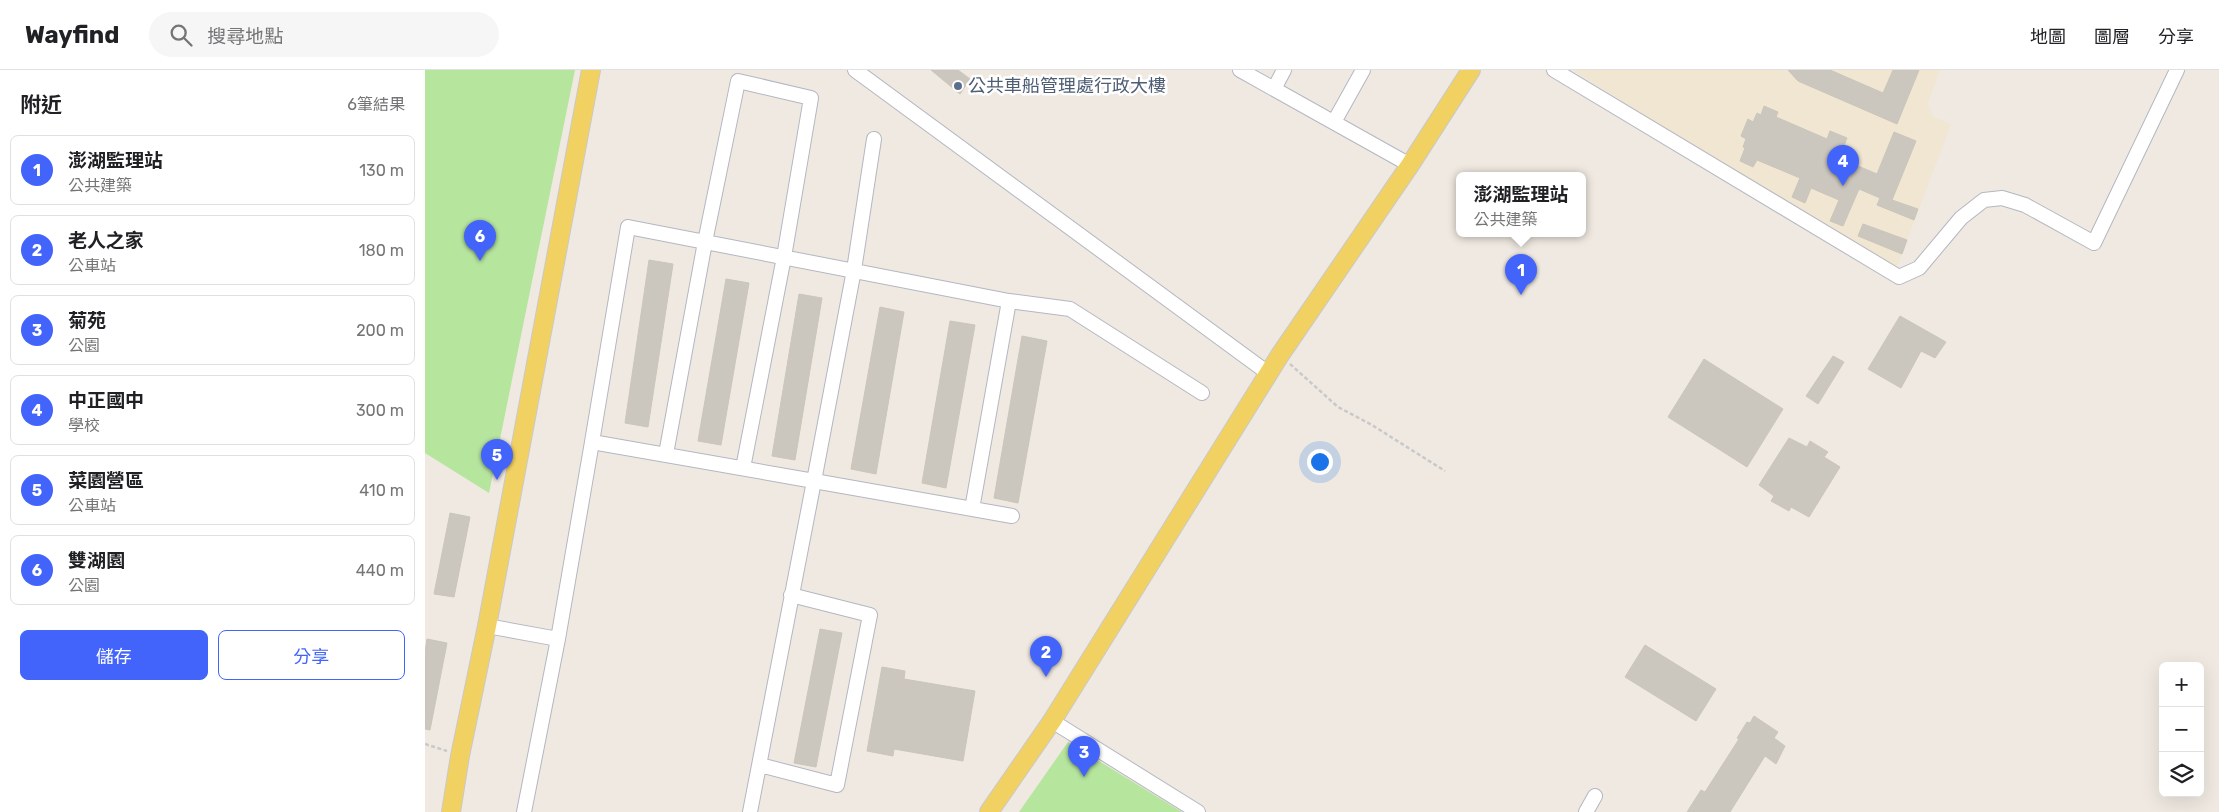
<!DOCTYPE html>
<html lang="zh-TW">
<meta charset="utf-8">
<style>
:root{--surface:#fff;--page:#f6f6f6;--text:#202124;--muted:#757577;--line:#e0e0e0;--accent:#4264fb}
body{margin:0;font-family:Rubik,"Noto Sans TC",sans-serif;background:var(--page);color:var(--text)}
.controls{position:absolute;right:15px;bottom:15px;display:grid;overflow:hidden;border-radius:8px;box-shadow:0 5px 20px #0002}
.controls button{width:45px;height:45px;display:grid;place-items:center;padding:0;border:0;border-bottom:1px solid var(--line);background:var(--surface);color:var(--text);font:25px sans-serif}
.you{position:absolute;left:894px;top:391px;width:18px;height:18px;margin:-12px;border:4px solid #fff;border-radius:50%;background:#1a73e8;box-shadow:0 0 0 8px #1a73e833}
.badge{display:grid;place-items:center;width:32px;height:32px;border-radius:50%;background:var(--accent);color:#fff;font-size:16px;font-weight:700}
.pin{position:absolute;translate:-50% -41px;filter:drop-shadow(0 1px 2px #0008)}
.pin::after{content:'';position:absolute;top:26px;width:18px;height:15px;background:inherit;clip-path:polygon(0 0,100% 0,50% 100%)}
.popup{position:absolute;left:1031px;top:102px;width:130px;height:65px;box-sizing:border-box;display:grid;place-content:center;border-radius:8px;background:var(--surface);filter:drop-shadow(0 1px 4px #0005);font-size:16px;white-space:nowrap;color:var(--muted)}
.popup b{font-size:19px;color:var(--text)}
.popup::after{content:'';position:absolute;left:50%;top:100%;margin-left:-10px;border:10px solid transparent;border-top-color:var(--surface)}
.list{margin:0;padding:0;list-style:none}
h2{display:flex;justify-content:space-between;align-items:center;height:65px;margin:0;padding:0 20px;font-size:21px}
h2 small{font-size:16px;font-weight:400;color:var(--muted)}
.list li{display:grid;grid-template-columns:32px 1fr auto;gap:15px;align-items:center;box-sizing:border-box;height:70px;margin:0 10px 10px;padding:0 10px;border:1px solid var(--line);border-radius:8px}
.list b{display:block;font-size:19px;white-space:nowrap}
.list p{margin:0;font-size:16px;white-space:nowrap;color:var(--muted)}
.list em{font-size:16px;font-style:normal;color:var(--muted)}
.actions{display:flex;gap:10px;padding:15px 20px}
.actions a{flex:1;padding:11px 0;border:1px solid var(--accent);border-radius:8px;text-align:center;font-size:18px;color:var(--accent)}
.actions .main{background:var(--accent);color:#fff}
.icon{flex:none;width:28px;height:28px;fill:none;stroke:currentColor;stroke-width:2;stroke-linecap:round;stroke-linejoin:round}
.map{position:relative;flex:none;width:1794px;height:742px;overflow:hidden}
header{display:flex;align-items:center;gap:30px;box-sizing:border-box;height:70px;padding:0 25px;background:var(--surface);border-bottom:1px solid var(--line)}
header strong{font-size:24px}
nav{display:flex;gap:28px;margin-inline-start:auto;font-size:18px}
.search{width:350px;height:45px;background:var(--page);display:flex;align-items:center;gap:12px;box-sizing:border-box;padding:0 18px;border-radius:28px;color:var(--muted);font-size:19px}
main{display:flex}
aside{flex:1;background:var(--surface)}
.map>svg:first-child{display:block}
.education{fill:#f0e6d1}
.green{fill:#b6e59e}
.building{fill:#cbc7bf;stroke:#cbc5ba}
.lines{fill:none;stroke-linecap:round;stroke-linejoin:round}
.minor-casing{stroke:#b4b7c1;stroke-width:16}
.major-casing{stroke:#c9c9c9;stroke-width:20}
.path{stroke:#c9c9c9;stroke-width:2.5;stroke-dasharray:4 2.5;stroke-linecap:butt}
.minor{stroke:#fff;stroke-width:14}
.major{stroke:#f2d163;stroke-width:18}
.service-dot{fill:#5c6f8a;stroke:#fff;stroke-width:2}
.labels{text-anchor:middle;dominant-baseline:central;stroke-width:5;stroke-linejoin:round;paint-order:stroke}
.service-label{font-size:18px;fill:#4e5e75;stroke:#fff;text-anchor:start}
</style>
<header>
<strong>Wayfind</strong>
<div class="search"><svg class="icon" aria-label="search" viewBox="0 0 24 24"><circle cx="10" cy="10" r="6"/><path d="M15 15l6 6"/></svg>搜尋地點</div>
<nav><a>地圖</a><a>圖層</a><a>分享</a></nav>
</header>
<main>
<aside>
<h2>附近<small>6筆結果</small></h2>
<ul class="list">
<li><span class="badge">1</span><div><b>澎湖監理站</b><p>公共建築</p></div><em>130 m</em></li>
<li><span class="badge">2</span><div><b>老人之家</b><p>公車站</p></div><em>180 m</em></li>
<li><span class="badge">3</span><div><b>菊苑</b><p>公園</p></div><em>200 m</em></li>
<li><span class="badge">4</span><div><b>中正國中</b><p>學校</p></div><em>300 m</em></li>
<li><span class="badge">5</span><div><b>菜園營區</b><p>公車站</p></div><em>410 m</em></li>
<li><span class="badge">6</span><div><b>雙湖園</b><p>公園</p></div><em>440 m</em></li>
</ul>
<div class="actions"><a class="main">儲存</a><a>分享</a></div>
</aside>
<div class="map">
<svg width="1794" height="742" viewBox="0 0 1794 742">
<rect width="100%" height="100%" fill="#efe9e1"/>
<!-- education -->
<path class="education" d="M1148 0H1515L1503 33 1508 47 1526 54 1472 197 1293 92Z"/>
<!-- green -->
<path class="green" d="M0 0H150L64 423 0 383Z
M643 672 757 742H594Z"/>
<!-- building -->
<path class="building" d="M506 0H533L545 9 535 24Z
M1363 0H1405L1458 23 1468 0H1494L1472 54 1373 11Z
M1339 36 1353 42 1351 47 1402 69 1405 61 1422 68 1414 88 1452 104 1469 62 1491 71 1467 130 1493 139 1489 150 1452 135 1455 128 1434 119 1418 156 1405 151 1414 130 1386 118 1380 133 1367 127 1375 108 1332 90 1328 97 1315 91 1320 78 1318 77 1321 69 1316 66 1323 49 1328 52 1332 43 1336 45Z
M1438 154 1482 170 1477 184 1433 166Z
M224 190 248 194 223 357 200 353Z
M301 209 324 213 296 375 273 371Z
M374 224 397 228 370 390 347 386Z
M455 237 479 242 451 404 426 399Z
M1475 246 1521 272 1510 288 1496 281 1476 318 1443 299Z
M525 251 550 255 521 418 497 413Z
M597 266 622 271 593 433 569 428Z
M1408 286 1419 292 1393 334 1381 326Z
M1279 289 1358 339 1322 397 1243 347Z
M1364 368 1382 377 1385 371 1403 382 1399 387 1415 397 1384 447 1366 437 1364 441 1346 431 1349 426 1334 415Z
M25 443 45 447 29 527 9 524Z
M395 559 417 563 391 697 369 693Z
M2 569 22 573 5 660 0 659V582Z
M1220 575 1291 619 1271 651 1200 607Z
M457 597 480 601 479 609 550 621 538 691 469 679 468 686 442 681Z
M1329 646 1353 662 1349 668 1360 676 1351 694 1340 686 1305 742H1262L1276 720 1280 722 1314 669 1312 668 1322 652 1325 653Z"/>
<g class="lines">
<!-- minor casing -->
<g class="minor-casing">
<path id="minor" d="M430 0 843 303
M815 0 985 95
M1129 0 1474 207 1494 198 1536 148 1559 130 1577 128 1600 135 1669 173 1752 0
M849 19 859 0
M909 52 938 0
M449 69 429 200 389 411 587 446
M584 231 645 239 777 323
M167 372 203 157 584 231 547 439
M241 384 280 172 313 11 386 28 359 187 318 398
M62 556 133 569
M627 651 773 742
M335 695 412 715 445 545 366 525
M99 742 133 569 167 372 389 411 325 742
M1161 742 1170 726"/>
</g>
<!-- major casing -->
<g class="major-casing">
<path id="major" d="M26 742 35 686 62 556 166 0
M564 742 627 651 855 285 985 95 1046 0"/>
</g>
<!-- path -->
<path class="path" d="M865 294 913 337 947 355 1020 401
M0 674 22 681"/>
<!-- minor -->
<use href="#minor" class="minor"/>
<!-- major -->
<use href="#major" class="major"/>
</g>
<!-- markers -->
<circle class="service-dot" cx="533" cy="16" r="5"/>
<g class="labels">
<!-- service labels -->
<g class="service-label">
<text x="543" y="16">公共車船管理處行政大樓</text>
</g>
</g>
</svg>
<div class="controls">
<button>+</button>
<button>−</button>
<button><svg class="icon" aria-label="layers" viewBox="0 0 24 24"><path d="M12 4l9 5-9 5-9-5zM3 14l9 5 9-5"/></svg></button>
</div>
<div class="you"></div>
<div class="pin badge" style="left:1096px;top:225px">1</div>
<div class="popup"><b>澎湖監理站</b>公共建築</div>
<div class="pin badge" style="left:621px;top:607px">2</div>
<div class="pin badge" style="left:659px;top:707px">3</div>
<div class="pin badge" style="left:1418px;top:116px">4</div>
<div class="pin badge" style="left:72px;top:410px">5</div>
<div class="pin badge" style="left:55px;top:191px">6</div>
</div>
</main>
